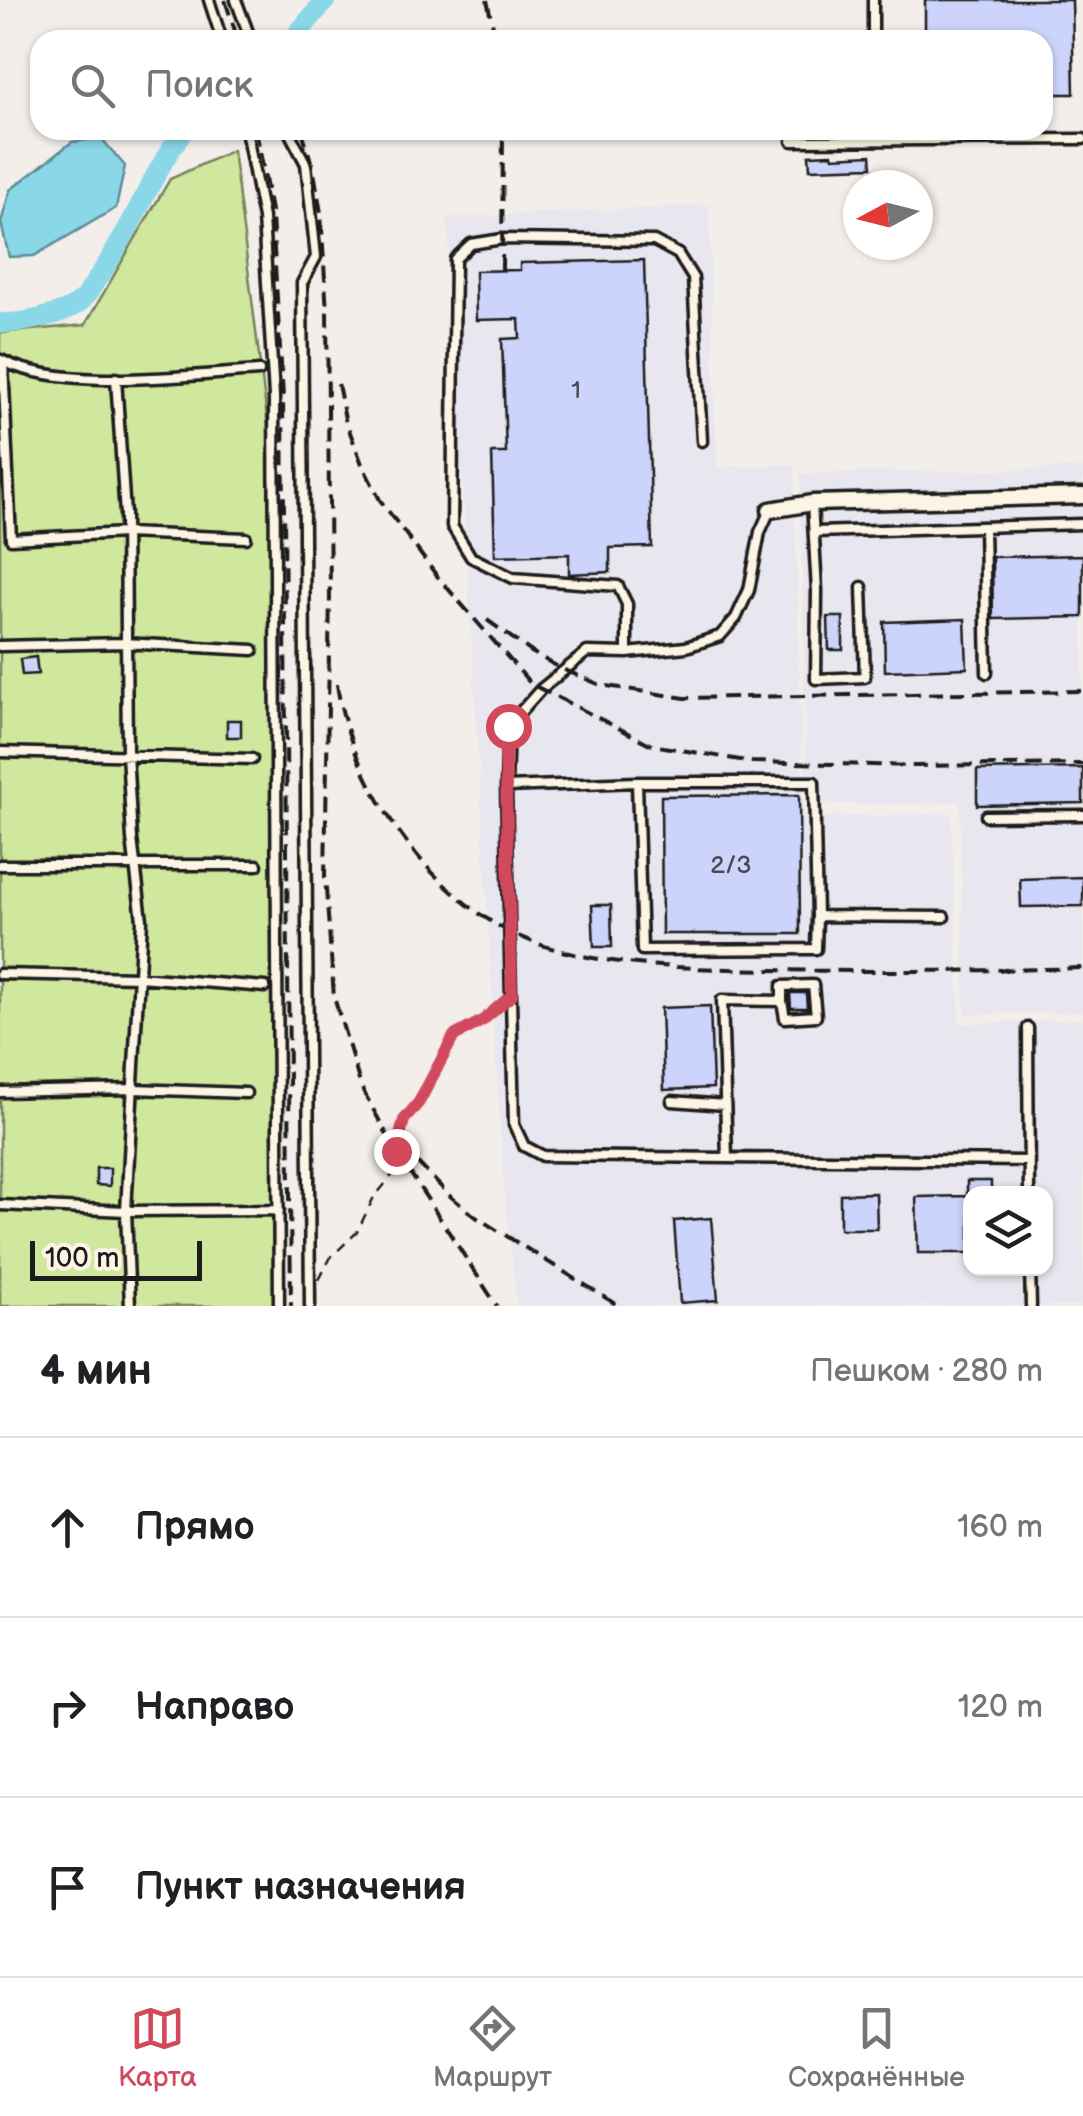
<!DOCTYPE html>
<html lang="ru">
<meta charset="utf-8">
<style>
:root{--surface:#fff;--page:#f6f6f6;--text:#202124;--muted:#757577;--line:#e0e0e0;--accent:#d1495b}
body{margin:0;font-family:"Balsamiq Sans",sans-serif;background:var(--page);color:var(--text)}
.controls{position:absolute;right:30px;bottom:30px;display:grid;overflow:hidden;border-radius:20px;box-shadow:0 2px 8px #0004}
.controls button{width:90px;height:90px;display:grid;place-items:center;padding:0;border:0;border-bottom:2px solid var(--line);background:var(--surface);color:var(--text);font:50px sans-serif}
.compass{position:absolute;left:843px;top:170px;width:90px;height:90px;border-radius:50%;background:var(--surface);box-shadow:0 2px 8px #0004;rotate:263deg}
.scale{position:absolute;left:30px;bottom:25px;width:172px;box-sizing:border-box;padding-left:10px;border:5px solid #1c1c1c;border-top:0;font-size:28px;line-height:35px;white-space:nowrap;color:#1c1c1c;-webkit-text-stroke:8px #fcf5e5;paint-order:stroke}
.stop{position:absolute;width:30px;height:30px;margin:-22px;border:8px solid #d1495b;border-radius:50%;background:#fff}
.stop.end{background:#d1495b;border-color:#fff;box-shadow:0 2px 10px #0008}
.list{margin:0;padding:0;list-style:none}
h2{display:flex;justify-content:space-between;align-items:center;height:130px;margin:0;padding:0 40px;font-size:42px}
h2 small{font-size:32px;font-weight:400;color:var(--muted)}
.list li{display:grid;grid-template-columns:65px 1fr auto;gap:30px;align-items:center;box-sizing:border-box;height:180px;padding:0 40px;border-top:2px solid var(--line)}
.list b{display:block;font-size:38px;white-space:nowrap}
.list em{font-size:32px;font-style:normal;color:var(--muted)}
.icon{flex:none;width:55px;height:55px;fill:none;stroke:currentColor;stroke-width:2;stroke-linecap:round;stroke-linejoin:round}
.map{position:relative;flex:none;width:1083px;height:1306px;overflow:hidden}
.search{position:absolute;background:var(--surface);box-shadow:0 2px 8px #0004;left:30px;right:30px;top:30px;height:110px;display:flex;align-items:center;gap:25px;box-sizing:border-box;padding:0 35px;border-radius:30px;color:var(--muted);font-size:38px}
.sheet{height:670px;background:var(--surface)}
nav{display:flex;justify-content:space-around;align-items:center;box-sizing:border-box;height:140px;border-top:2px solid var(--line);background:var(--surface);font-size:28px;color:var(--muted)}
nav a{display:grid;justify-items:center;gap:5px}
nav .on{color:var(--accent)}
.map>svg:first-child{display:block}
.built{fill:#e8e6ef;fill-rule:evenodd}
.green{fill:#cfe89e;stroke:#76825d;stroke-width:2.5}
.water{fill:#89d7e7;stroke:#5d8c96;stroke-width:2.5}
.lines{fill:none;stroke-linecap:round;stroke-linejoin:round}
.river{stroke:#89d7e7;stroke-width:20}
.building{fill:#cdd4fc;stroke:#1c1c1c;stroke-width:2.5}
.lane-casing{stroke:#1c1c1c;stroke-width:15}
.street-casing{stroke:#1c1c1c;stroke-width:21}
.path{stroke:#1c1c1c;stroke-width:2.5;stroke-dasharray:10 8;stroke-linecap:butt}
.lane{stroke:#fcf5e5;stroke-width:8}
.street{stroke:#fcf5e5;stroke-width:14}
.rail{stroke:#1c1c1c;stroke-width:4;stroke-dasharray:15 8;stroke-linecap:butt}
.route{stroke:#d1495b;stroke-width:12}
.labels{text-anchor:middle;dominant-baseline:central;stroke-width:10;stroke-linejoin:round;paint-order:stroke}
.number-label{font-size:25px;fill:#484a54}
</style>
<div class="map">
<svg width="1083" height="1306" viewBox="0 0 1083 1306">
<rect width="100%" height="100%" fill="#f3eeea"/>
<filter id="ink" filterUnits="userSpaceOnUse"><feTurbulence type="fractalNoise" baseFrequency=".01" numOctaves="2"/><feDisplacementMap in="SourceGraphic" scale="20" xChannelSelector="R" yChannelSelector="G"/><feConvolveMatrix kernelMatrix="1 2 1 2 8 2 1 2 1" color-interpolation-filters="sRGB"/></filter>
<g filter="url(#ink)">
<!-- built -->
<path class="built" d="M709 205 717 467 794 465 803 817 951 814 960 1024 1083 1019V1306H517L503 1177 447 218ZM970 1194H1046V1268H970Z
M1083 468V1012L965 1015 960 802 807 805 800 474Z"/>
<!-- green -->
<path class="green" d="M233 150 274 474V1306H0V333L85 325 170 179Z"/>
<!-- water -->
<path class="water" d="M101 138 125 166 116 208 34 256 9 257 1 223 10 190 72 142Z"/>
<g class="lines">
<!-- river -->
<path class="river" d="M292 40 326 0
M0 323C21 324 65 315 81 301 88 295 93 284 99 276 132 230 150 176 184 130"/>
</g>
<!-- building -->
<path class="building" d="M925 0H1072L1074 94H1050V75L1043 76V40H925Z
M832 154 833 157 871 155 872 167 810 169 809 155Z
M644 260 652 547 610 548V572L569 574V554L495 556 492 453H506L502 339 520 338 519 319 476 320 475 271 520 270V263Z
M1083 555V617L993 619 992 557Z
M828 617H843V650H829Z
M965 619 967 668 885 671 884 622Z
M36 657 38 674 22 675 20 659Z
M227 720H241V737H227Z
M1083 768V803L977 805V770Z
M799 795 800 934H662L661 796Z
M1083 877V906L1021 907 1020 879Z
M592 905H611L612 947H594Z
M790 993H806L807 1008H791Z
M710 1006 713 1088 664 1090 661 1008Z
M96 1168H110V1186L96 1185Z
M967 1181H991V1194H967Z
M876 1193 877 1229H840V1194Z
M970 1196V1253H918L916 1197Z
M711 1218 718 1300 680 1303 674 1221Z"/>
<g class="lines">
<!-- lane casing -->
<g class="lane-casing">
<path id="lane" d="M209 0 222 40
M236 0 251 40
M873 0V40
M246 130 263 218 274 396 279 1306
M288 130 306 164 316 257 302 283 310 1306
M792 141 1083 139
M1 360C62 392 189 375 259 371
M3 362 11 539 125 533 246 538
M116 378 125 515 127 753 132 839 142 920 126 1211 130 1306
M812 503 817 591 816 679 865 677 862 587
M770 510 760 532 749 590 736 618 720 636 686 647 627 653 587 652 541 689 508 726 506 787 514 1125 524 1146 543 1156 1029 1161
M984 527 987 673
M815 532 1083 524
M0 646 124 643 253 650
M627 653V604L618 586 513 578 471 557 452 526 455 259 471 244 502 239 654 241 678 254 693 278 702 441
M0 752 252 759
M637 782H814L817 916
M506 787 637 782 642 950 816 949 817 916 944 917
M986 816 1083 815
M0 865H257
M0 974 139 977 265 987
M1028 1028 1029 1194
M0 1092 133 1089 246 1093
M672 1101 725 1105
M727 1158 722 1000 782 1001 785 1018 816 1016 813 985 782 986V1001
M0 1205 126 1211 279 1210
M1030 1268 1031 1306"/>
</g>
<!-- street casing -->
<g class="street-casing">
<path id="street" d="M770 510 812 503 1083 496"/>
</g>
<!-- path -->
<path class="path" d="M319 1280 331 1257 357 1232 373 1199 397 1169 398 1132 404 1119 419 1102 455 1036 482 1021 500 1006"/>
<!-- lane -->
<use href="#lane" class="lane"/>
<!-- street -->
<use href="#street" class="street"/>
<!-- rail -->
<path class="rail" d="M225 0 238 40
M487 0 496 40
M271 34 273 40
M256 130 272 216 283 397 291 1306
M302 130 314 172 321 213 327 313 330 595 325 876 334 997 361 1087 396 1151 497 1306
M502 270 503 130
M338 384 345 419 362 464 380 500 437 576 531 684 652 745 752 762 916 766 1083 764
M487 620 533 653 562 669 601 685 685 698 1083 691
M337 684C350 782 430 899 523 938 597 969 693 968 771 970 875 972 979 971 1083 968
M417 1162 450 1196 476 1217 619 1306"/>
</g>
</g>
<g class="lines" filter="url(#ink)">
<!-- route -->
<path class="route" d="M396 1151 404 1120 419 1102 454 1036 482 1021 512 995 506 787 505 742 508 726"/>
</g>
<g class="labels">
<!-- number labels -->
<g class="number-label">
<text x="576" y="390">1</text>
<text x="731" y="865">2/3</text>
</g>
</g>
</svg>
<div class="controls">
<button><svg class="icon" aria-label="layers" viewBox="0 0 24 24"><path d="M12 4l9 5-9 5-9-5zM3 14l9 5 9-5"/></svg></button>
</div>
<svg class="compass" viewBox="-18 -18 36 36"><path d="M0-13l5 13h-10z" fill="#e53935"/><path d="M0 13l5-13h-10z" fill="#757577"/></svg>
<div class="scale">100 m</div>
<div class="stop" style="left:508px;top:726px"></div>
<div class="stop end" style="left:396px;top:1151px"></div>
<div class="search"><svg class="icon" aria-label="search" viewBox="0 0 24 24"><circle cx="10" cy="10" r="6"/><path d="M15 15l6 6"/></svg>Поиск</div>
</div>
<section class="sheet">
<h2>4 мин<small>Пешком · 280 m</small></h2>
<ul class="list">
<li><svg class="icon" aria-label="ahead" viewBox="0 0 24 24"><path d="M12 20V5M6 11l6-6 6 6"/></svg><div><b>Прямо</b></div><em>160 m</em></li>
<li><svg class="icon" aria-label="right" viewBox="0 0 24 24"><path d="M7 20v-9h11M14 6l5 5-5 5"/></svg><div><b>Направо</b></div><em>120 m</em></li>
<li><svg class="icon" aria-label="arrive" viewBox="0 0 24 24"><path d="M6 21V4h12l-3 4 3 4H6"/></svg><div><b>Пункт назначения</b></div></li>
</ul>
</section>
<nav>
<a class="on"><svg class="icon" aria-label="map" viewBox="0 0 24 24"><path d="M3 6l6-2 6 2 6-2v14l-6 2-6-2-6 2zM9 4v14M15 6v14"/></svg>Карта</a>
<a><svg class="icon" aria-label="directions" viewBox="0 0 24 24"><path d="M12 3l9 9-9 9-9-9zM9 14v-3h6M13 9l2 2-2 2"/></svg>Маршрут</a>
<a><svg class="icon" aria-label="saved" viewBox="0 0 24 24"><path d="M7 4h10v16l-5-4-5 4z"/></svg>Сохранённые</a>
</nav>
